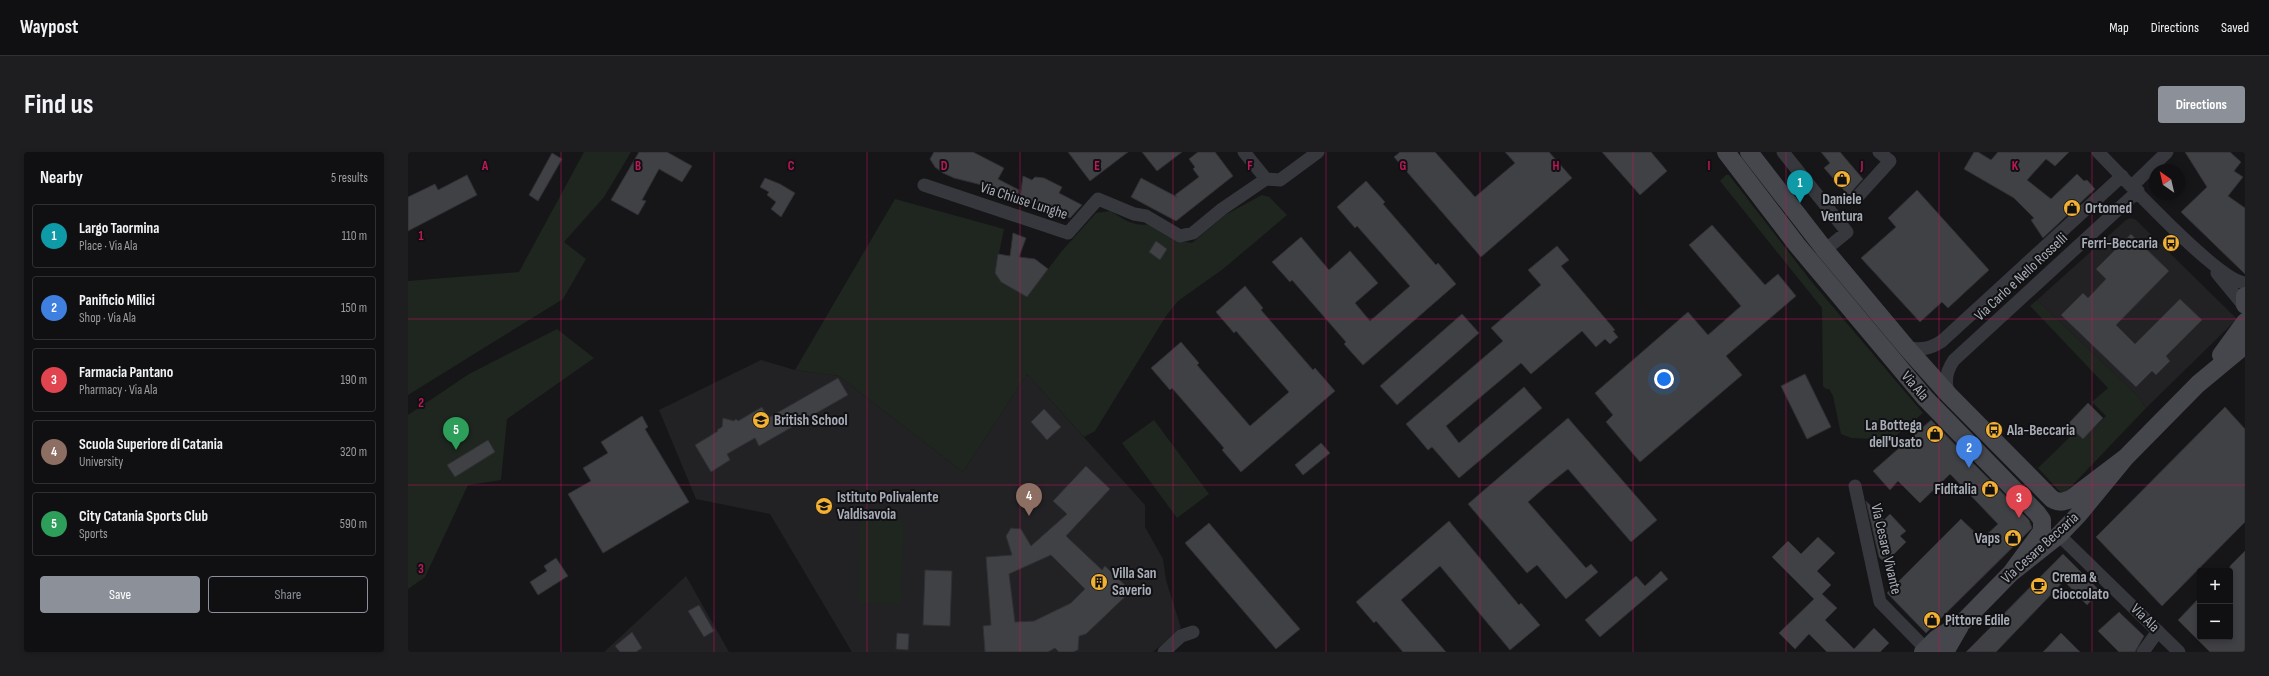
<!DOCTYPE html>
<meta charset="utf-8">
<style>
:root{--surface:#101012;--page:#1e1e20;--text:#f1f3f6;--muted:#9c9d9f;--line:#303032;--accent:#8c9099}
body{margin:0;font-family:"Sofia Sans Condensed",sans-serif;background:var(--page);color:var(--text)}
.controls{position:absolute;right:12px;bottom:12px;display:grid;overflow:hidden;border-radius:4px;box-shadow:0 2px 6px #0003}
.controls button{width:36px;height:36px;display:grid;place-items:center;padding:0;border:0;border-bottom:1px solid var(--line);background:var(--surface);color:var(--text);font:20px sans-serif}
.compass{position:absolute;left:1741px;top:12px;width:36px;height:36px;border-radius:50%;background:var(--surface);box-shadow:0 2px 6px #0003;rotate:326deg}
.you{position:absolute;left:1256px;top:227px;width:14px;height:14px;margin:-10px;border:3px solid #fff;border-radius:50%;background:#1a73e8;box-shadow:0 0 0 6px #1a73e833}
.badge{display:grid;place-items:center;width:26px;height:26px;border-radius:50%;background:var(--accent);color:#fff;font-size:13px;font-weight:700}
.pin{position:absolute;translate:-50% -33px;filter:drop-shadow(0 1px 2px #0008)}
.pin::after{content:'';position:absolute;top:21px;width:14px;height:12px;background:inherit;clip-path:polygon(0 0,100% 0,50% 100%)}
.list{margin:0;padding:0;list-style:none}
h2{display:flex;justify-content:space-between;align-items:center;height:52px;margin:0;padding:0 16px;font-size:17px}
h2 small{font-size:13px;font-weight:400;color:var(--muted)}
.list li{display:grid;grid-template-columns:26px 1fr auto;gap:12px;align-items:center;box-sizing:border-box;height:64px;margin:0 8px 8px;padding:0 8px;border:1px solid var(--line);border-radius:4px}
.list b{display:block;font-size:15px;white-space:nowrap}
.list p{margin:0;font-size:13px;white-space:nowrap;color:var(--muted)}
.list em{font-size:13px;font-style:normal;color:var(--muted)}
.actions{display:flex;gap:8px;padding:12px 16px}
.actions a{flex:1;padding:9px 0;border:1px solid var(--accent);border-radius:4px;text-align:center;font-size:14px;color:var(--accent)}
.actions .main{background:var(--accent);color:#fff}
.map{position:relative;flex:none;width:1837px;height:500px;overflow:hidden;border-radius:4px}
header{display:flex;align-items:center;gap:24px;box-sizing:border-box;height:56px;padding:0 20px;background:var(--surface);border-bottom:1px solid var(--line)}
header strong{font-size:19px}
nav{display:flex;gap:22px;margin-inline-start:auto;font-size:14px}
.intro{display:flex;align-items:center;justify-content:space-between;box-sizing:border-box;height:96px;padding:0 24px}
h1{margin:0;font-size:28px}
.button{padding:10px 18px;border-radius:4px;background:var(--accent);color:#fff;font-size:14px;font-weight:700}
main{display:flex;gap:24px;padding:0 24px}
aside{flex:1;background:var(--surface);border-radius:4px;box-shadow:0 2px 6px #0003}
.map>svg:first-child{display:block}
.built{fill:#222225}
.green{fill:#1e261f}
.building{fill:#404145;stroke:#303034;fill-rule:evenodd}
.lines{fill:none;stroke-linecap:round;stroke-linejoin:round}
.minor{stroke:#37383d;stroke-width:13}
.secondary{stroke:#45474d;stroke-width:18}
.grid{fill:none;stroke:#c2185b;stroke-width:1;stroke-opacity:0.55}
.labels{text-anchor:middle;dominant-baseline:central;stroke-width:4;stroke-linejoin:round;paint-order:stroke}
.poi-label{font-size:15px;font-weight:bold;fill:#a8adb8;stroke:#111113;text-anchor:start}
.street-label{font-size:15px;fill:#a8adb8;stroke:#111113}
.grid-label{font-size:13px;text-anchor:middle;font-weight:bold;fill:#c2185b;stroke:#111113;stroke-width:4;stroke-linejoin:round;paint-order:stroke}
</style>
<header>
<strong>Waypost</strong>
<nav><a>Map</a><a>Directions</a><a>Saved</a></nav>
</header>
<div class="intro"><h1>Find us</h1><a class="button">Directions</a></div>
<main>
<aside>
<h2>Nearby<small>5 results</small></h2>
<ul class="list">
<li><span class="badge" style="background:#0f9aa8">1</span><div><b>Largo Taormina</b><p>Place · Via Ala</p></div><em>110 m</em></li>
<li><span class="badge" style="background:#3f7fe0">2</span><div><b>Panificio Milici</b><p>Shop · Via Ala</p></div><em>150 m</em></li>
<li><span class="badge" style="background:#e0444e">3</span><div><b>Farmacia Pantano</b><p>Pharmacy · Via Ala</p></div><em>190 m</em></li>
<li><span class="badge" style="background:#8d6e63">4</span><div><b>Scuola Superiore di Catania</b><p>University</p></div><em>320 m</em></li>
<li><span class="badge" style="background:#2e9e5b">5</span><div><b>City Catania Sports Club</b><p>Sports</p></div><em>590 m</em></li>
</ul>
<div class="actions"><a class="main">Save</a><a>Share</a></div>
</aside>
<div class="map">
<svg width="1837" height="500" viewBox="0 0 1837 500">
<rect width="100%" height="100%" fill="#161618"/>
<!-- built -->
<path class="built" d="M1723 66 1728 68 1829 167 1738 256 1729 243 1629 148 1718 68Z
M353 208 387 218 431 224 555 320 619 222 737 353V375L755 407 758 428 773 476 745 500H444L362 362 288 347 251 258Z
M278 424 321 500H196Z"/>
<!-- green -->
<path class="green" d="M176 0H223L196 45 156 90 178 107 155 147 0 243V129L111 120Z
M1318 23H1321L1403 129 1515 261 1483 288 1443 286 1433 282 1425 244 1421 237H1418L1415 234 1414 156 1312 29Z
M854 43 861 45 879 63 815 117 770 149 758 164 687 279 676 285 619 222 555 320 431 224 387 218 487 47 596 77 587 121 593 130 619 145 653 100 688 61 702 59C718 68 724 75 744 72L768 88 784 91 817 63Z
M1629 148 1729 243 1738 256 1655 343 1630 316 1667 280 1675 287 1698 264 1684 250 1700 236 1622 154Z
M149 177 186 206 99 267 93 328 60 333 17 425 0 437V263L61 222Z
M746 268 801 342 769 366 714 291Z
M452 366 496 367 493 452 450 451Z"/>
<!-- building -->
<path class="building" d="M231 0H259L284 14 274 30 251 17 234 48 238 49 230 63 203 48Z
M526 0H565L596 16 590 27 611 38 610 42 546 26 535 21 527 15 522 7Z
M660 0H720L682 29Z
M734 0H774L749 19Z
M790 0H807L825 24 768 69 723 45 733 26 769 45 767 43 791 25 785 17 787 15 781 7Z
M992 0H1027L1067 45 1107 11 1097 0H1141L1164 26 1073 105 986 5Z
M1194 0H1243L1259 19 1232 43Z
M1413 0H1432L1455 27 1445 38 1443 46 1416 16 1422 11Z
M1566 0H1570L1583 8 1590 0H1661L1647 14 1638 7 1619 28 1643 47 1669 22 1676 29 1679 28 1687 37 1635 86 1623 68 1626 66 1606 46 1556 17Z
M1777 0H1822L1833 10 1826 19 1835 25 1820 44 1837 56V122L1773 60 1799 35Z
M144 1 154 7 130 49 121 43Z
M59 23 69 43 0 79V45L27 32 30 38Z
M615 24 624 28 627 25 636 26 654 35 651 41 674 53 662 66 612 46Z
M357 26 372 32 387 41 373 65 363 57 368 50 359 43 361 40 352 35Z
M958 29 977 50 975 52 1028 113 1030 111 1048 132 955 213 936 192 938 190 884 128 882 130 864 110 893 85 921 118 942 99 970 131 947 151 962 169 1002 134 949 74 947 76 929 55Z
M1509 38 1581 118 1540 156 1534 150 1512 170 1453 106 1488 75 1480 66Z
M1304 73 1357 133 1370 122 1388 144 1318 204 1334 223 1232 310 1198 270 1205 263 1187 241 1280 160 1300 183 1333 154 1281 93Z
M605 81 618 86 611 105 627 107 640 117 619 145 593 130 587 121 590 102 602 104Z
M1723 82 1761 119 1708 173 1727 192 1772 147 1794 168 1758 204 1762 209 1748 223 1744 219 1728 235 1653 163 1675 141 1680 146 1698 127 1688 117Z
M748 89 759 97 752 108 741 100Z
M1149 94 1161 108 1153 114 1207 178 1205 179 1210 185 1202 192 1197 187 1188 195 1174 179 1123 222 1113 211 1038 274 1051 291 1116 235 1134 256 1051 326 1024 295 1020 298 998 272 1095 189 1083 176 1133 133 1120 118Z
M837 134 855 156 853 158 905 218 907 216 927 239 833 320 814 298 816 296 764 236 762 238 743 216 773 190 791 211 789 213 842 274 881 240 828 179 826 181 808 160Z
M1054 162 1071 181 989 253 972 234Z
M1397 222 1423 275 1399 287 1373 234Z
M430 226 440 243 351 294 347 286 319 302 322 308 303 320 287 293 310 279 309 278 314 275 315 266 326 269 328 267 330 269 354 255 360 266Z
M1680 251 1695 266 1675 287 1659 273Z
M1817 255 1837 277V370L1754 454 1688 385Z
M636 257 653 275 639 288 623 270Z
M234 264 240 275 237 277 281 350 195 401 160 342 183 329 175 316 200 301 193 290Z
M1160 266 1249 368 1223 390 1160 317 1136 336 1120 350 1178 416 1183 412 1190 420 1158 447 1129 413 1119 421 1060 352Z
M1523 268 1621 368 1624 376 1518 481 1479 441 1553 367 1574 387 1590 372 1542 322 1512 351 1490 329 1482 338 1465 319Z
M80 288 87 300 47 325 39 313Z
M913 291 922 301 895 323 887 313Z
M678 314 702 337 658 384 694 418 697 414 723 439 678 482 671 484 670 498 665 500H651L647 496 640 500H577L575 474 583 473 578 405 604 403 598 384 603 376 613 377 623 394 659 362 645 349ZM643 403 677 437 663 451 626 469 607 470 601 422Z
M1458 349 1476 368 1482 362 1498 379 1492 384 1498 390 1477 411 1471 405Z
M1041 369 1111 453 1113 451 1132 473 1102 498 1032 414 993 448 1038 500H995L968 469 966 471 948 450Z
M801 371 892 477 868 497 777 391Z
M1410 385 1427 401 1409 419 1423 433 1414 442 1429 456 1417 468 1446 497 1466 476 1481 491 1472 500H1419L1401 482 1387 497 1371 481 1406 447 1364 405 1380 389 1393 402Z
M1837 399V500H1802L1770 468 1792 445V485H1822V414Z
M1655 402 1692 439 1679 453 1656 429 1588 500H1558Z
M148 406 160 424 130 443 122 430 139 419 136 414Z
M517 418 544 419 542 474 515 473Z
M1253 419 1260 427 1192 485 1177 468 1228 424 1237 434Z
M291 453 306 479 296 485 280 459Z
M1711 460 1736 484 1727 500H1711L1690 479Z
M224 480 234 496 228 500H212L207 494Z
M489 481 501 482 500 498 488 497Z
M1653 481 1672 500H1635Z"/>
<g class="lines">
<!-- minor -->
<path class="minor" d="M836 0 858 27
M1375 0 1439 80 1417 98
M1690 0C1714 24 1810 129 1837 131
M858 27 872 28 910 0
M516 33 660 81 690 47 726 62 738 64 772 84 785 81 814 57 858 27
M1724 34 1759 0
M1451 43 1482 9 1471 0
M1809 121 1837 155
M1499 196C1514 198 1522 197 1534 189L1714 24
M1541 243C1536 230 1538 219 1546 208L1730 39
M1447 334 1472 450 1518 497
M1651 383 1771 500
M756 500 773 484 785 480
M1735 500 1750 479"/>
<!-- secondary -->
<path class="secondary" d="M1318 0 1389 93 1517 246 1629 361 1634 368V379L1603 421
M1341 0 1417 98 1499 196 1541 243 1644 347C1651 351 1655 350 1663 347L1717 306
M1837 144V153
M1813 203 1837 170
M1515 500 1528 487 1556 469 1603 421 1651 383 1671 362 1717 306 1790 232 1837 193
M1537 500 1552 474"/>
</g>
<!-- grid -->
<path class="grid" d="M153 0V500M306 0V500M459 0V500M612 0V500M765 0V500M918 0V500M1072 0V500M1225 0V500M1378 0V500M1531 0V500M1684 0V500M0 167H1837M0 333H1837"/>
<!-- icons -->
<defs>
<g id="shop-disc" transform="scale(0.9)"><circle r="9.5" fill="#f2b134" stroke="#111113"/><path d="M-5-2.5h2.3a2.7 3.5 0 0 1 5.4 0H5L5.5 6h-11ZM-1.5-2.5h3a1.5 2.3 0 0 0-3 0Z" fill="#111"/></g>
<g id="bus-disc" transform="scale(0.9)"><circle r="9.5" fill="#f2b134" stroke="#111113"/><path d="M-5-6H5V4H4V6H2V4H-2V6H-4V4H-5ZM-3.5-4V0h7V-4ZM-3.5 1.2v1.5H-2V1.2ZM2 1.2v1.5H3.5V1.2Z" fill="#111"/></g>
<g id="school-disc" transform="scale(0.9)"><circle r="9.5" fill="#f2b134" stroke="#111113"/><path d="M0-5L7-2L0 1L-7-2ZM-4 1L0 2.5L4 1V4Q0 6-4 4Z" fill="#111"/></g>
<g id="building-disc" transform="scale(0.9)"><circle r="9.5" fill="#f2b134" stroke="#111113"/><path d="M-4-6H4V6H1V3H-1V6H-4ZM-2.5-4.3h1.7v1.8h-1.7ZM.8-4.3h1.7v1.8H.8ZM-2.5-1h1.7V.8h-1.7ZM.8-1h1.7V.8H.8Z" fill="#111"/></g>
<g id="cafe-disc" transform="scale(0.9)"><circle r="9.5" fill="#f2b134" stroke="#111113"/><path d="M-5.5-4.5H6V0H3Q3 3.5 0 3.5H-2.5Q-5.5 3.5-5.5 0ZM3-3.2v2h1.7v-2ZM-6 4.5H4V6H-6Z" fill="#111"/></g>
</defs>
<g fill-rule="evenodd">
<use href="#shop-disc" x="1434" y="27"/>
<use href="#shop-disc" x="1664" y="56"/>
<use href="#bus-disc" x="1763" y="91"/>
<use href="#school-disc" x="353" y="268"/>
<use href="#bus-disc" x="1586" y="278"/>
<use href="#shop-disc" x="1527" y="282"/>
<use href="#shop-disc" x="1582" y="337"/>
<use href="#school-disc" x="416" y="354"/>
<use href="#shop-disc" x="1605" y="386"/>
<use href="#building-disc" x="691" y="430"/>
<use href="#cafe-disc" x="1631" y="434"/>
<use href="#shop-disc" x="1524" y="468"/>
</g>
<g class="labels">
<!-- poi labels -->
<g class="poi-label">
<text x="1434" y="47" text-anchor="middle">Daniele<tspan x="1434" dy="17">Ventura</tspan></text>
<text x="1677" y="56">Ortomed</text>
<text x="1750" y="91" text-anchor="end">Ferri-Beccaria</text>
<text x="366" y="268">British School</text>
<text x="1514" y="273" text-anchor="end">La Bottega<tspan x="1514" dy="17">dell'Usato</tspan></text>
<text x="1599" y="278">Ala-Beccaria</text>
<text x="1569" y="337" text-anchor="end">Fiditalia</text>
<text x="429" y="345">Istituto Polivalente<tspan x="429" dy="17">Valdisavoia</tspan></text>
<text x="1592" y="386" text-anchor="end">Vaps</text>
<text x="704" y="421">Villa San<tspan x="704" dy="17">Saverio</tspan></text>
<text x="1644" y="425">Crema &amp;<tspan x="1644" dy="17">Cioccolato</tspan></text>
<text x="1537" y="468">Pittore Edile</text>
</g>
<!-- street labels -->
<g class="street-label">
<text transform="translate(616 49) rotate(18)">Via Chiuse Lunghe</text>
<text transform="translate(1613 125) rotate(-43)">Via Carlo e Nello Rosselli</text>
<text transform="translate(1507 234) rotate(49)">Via Ala</text>
<text transform="translate(1632 396) rotate(-42)">Via Cesare Beccaria</text>
<text transform="translate(1478 397) rotate(77)">Via Cesare Vivante</text>
<text transform="translate(1737 466) rotate(44)">Via Ala</text>
</g>
</g>
<g class="grid-label">
<text x="77" y="18">A</text>
<text x="230" y="18">B</text>
<text x="383" y="18">C</text>
<text x="536" y="18">D</text>
<text x="689" y="18">E</text>
<text x="842" y="18">F</text>
<text x="995" y="18">G</text>
<text x="1148" y="18">H</text>
<text x="1301" y="18">I</text>
<text x="1454" y="18">J</text>
<text x="1607" y="18">K</text>
<text x="13" y="88">1</text>
<text x="13" y="255">2</text>
<text x="13" y="421">3</text>
</g>
</svg>
<div class="controls">
<button>+</button>
<button>−</button>
</div>
<svg class="compass" viewBox="-18 -18 36 36"><path d="M0-13l5 13h-10z" fill="#e53935"/><path d="M0 13l5-13h-10z" fill="#9c9d9f"/></svg>
<div class="you"></div>
<div class="pin badge" style="left:1392px;top:51px;background:#0f9aa8">1</div>
<div class="pin badge" style="left:1561px;top:316px;background:#3f7fe0">2</div>
<div class="pin badge" style="left:1611px;top:366px;background:#e0444e">3</div>
<div class="pin badge" style="left:621px;top:364px;background:#8d6e63">4</div>
<div class="pin badge" style="left:48px;top:298px;background:#2e9e5b">5</div>
</div>
</main>
